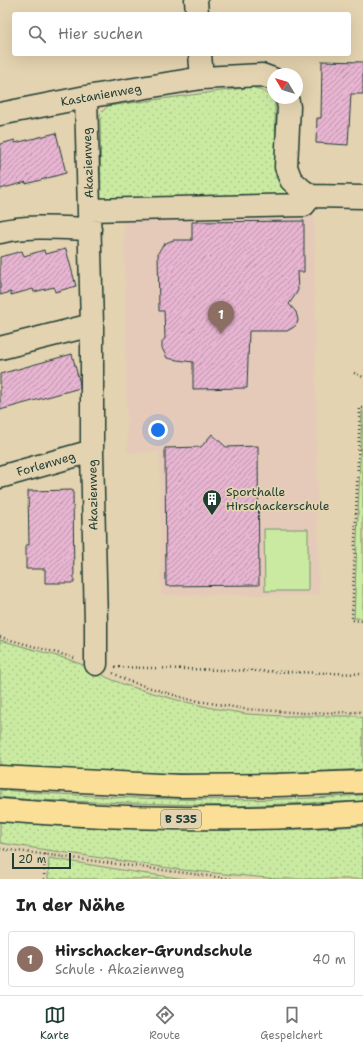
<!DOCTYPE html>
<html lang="de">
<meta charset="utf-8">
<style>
:root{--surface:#fff;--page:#f6f6f6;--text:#222;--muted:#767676;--line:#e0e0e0;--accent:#1f3d34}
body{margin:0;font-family:"Shantell Sans",sans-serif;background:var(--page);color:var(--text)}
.compass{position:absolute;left:267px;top:68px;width:36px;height:36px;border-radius:50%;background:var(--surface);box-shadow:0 4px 16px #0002;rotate:308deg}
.scale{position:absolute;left:12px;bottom:10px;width:59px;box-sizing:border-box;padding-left:4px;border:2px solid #1f3d34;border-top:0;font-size:11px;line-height:14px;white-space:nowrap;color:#1f3d34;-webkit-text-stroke:3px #e4d3b0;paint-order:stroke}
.you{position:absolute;left:158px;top:430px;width:14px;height:14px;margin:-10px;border:3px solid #fff;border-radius:50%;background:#1a73e8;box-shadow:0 0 0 6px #1a73e833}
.badge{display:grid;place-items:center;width:26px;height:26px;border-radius:50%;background:var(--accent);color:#fff;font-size:13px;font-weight:700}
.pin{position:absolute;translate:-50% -33px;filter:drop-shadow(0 1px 2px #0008)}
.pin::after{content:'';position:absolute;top:21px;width:14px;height:12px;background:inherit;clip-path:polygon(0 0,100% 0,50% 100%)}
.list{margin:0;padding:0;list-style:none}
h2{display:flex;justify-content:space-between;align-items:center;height:52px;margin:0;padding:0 16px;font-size:17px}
h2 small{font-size:13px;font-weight:400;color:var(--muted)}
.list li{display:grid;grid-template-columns:26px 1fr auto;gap:12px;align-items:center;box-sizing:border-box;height:56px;margin:0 8px 8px;padding:0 8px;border:1px solid var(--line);border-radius:4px}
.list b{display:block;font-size:15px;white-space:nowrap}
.list p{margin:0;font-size:13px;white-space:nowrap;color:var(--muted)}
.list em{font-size:13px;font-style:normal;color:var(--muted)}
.icon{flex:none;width:22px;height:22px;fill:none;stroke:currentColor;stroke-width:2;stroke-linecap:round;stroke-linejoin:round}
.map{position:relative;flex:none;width:363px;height:879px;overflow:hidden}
.search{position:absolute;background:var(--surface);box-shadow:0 4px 16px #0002;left:12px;right:12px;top:12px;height:44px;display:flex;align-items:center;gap:10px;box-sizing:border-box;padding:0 14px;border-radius:4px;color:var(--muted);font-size:15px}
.sheet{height:116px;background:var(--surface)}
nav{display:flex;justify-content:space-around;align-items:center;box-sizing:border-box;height:56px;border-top:1px solid var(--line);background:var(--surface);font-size:11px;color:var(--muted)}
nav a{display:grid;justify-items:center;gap:2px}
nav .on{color:var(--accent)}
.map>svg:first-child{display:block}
.built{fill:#e5caba}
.green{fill:url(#green-dots);stroke:#74946b}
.pitch{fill:#caeaa2;stroke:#74946b}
.building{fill:url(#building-hatch);stroke:#1f3d34}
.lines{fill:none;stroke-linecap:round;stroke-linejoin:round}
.minor-casing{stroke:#1f3d34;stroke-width:25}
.highway-casing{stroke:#1f3d34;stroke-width:25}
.path{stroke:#1f3d34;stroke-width:2.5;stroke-dasharray:1 3;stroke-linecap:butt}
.minor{stroke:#e4d3b0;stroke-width:22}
.highway{stroke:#fbdf96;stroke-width:22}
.labels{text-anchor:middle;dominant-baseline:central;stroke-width:3.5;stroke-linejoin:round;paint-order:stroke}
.shield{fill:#e4d3b0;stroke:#5a6a59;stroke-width:1}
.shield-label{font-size:11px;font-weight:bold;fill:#1f3d34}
.street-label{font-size:12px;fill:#1f3d34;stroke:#e4d3b0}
.poi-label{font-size:12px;fill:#1f3d34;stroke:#e4d3b0;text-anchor:start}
</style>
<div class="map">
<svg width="363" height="879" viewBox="0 0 363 879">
<defs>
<pattern id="green-dots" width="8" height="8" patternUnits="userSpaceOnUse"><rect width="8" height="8" fill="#caeaa2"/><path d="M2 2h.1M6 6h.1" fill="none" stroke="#adca8c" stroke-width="1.8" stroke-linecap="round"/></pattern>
<pattern id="building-hatch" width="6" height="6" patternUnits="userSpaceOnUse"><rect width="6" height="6" fill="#e7b4d1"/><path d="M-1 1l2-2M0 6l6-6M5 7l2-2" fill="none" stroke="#bb94aa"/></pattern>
</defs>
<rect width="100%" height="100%" fill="#e4d3b0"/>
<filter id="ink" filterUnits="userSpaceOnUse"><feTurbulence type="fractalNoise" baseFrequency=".025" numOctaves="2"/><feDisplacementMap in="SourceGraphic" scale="8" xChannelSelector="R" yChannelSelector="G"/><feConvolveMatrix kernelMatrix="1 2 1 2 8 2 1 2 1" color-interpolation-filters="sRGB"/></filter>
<g filter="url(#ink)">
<!-- built -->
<path class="built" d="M314 214 319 595H161L159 452 127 453 124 216Z"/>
<!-- green -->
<path class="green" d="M252 87 267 93 275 104 276 178 295 202 101 204 100 114 108 106Z
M0 640 67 659 94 669 106 677 125 685 177 700 212 708 247 714 283 716H357L363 718V769C314 772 264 774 215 774 143 774 71 770 0 765Z
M0 790C121 799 242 804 363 795V801L232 806 34 800 0 797Z
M0 822 81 827 221 830 303 829 363 826V879H278L183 870 0 843Z
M49 858 140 873 186 879H48Z"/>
<!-- pitch -->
<path class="pitch" d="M362 411H363V618H354Z
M264 529H308V591H265Z"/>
<!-- building -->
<path class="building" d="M322 61 363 62V94H351L348 145 316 143 317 118H321Z
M56 133 66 173 26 184V182L0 189V144L15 140V143Z
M304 221V272H297L298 290 296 294 289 304 296 312 298 320 297 324 294 327 287 331H249L247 388 193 389V362L177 360 167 358 162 348V342L165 338 164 311H159L158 253 161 248 164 244 173 240H192V222Z
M66 249 76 286 55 292 54 287 34 292 33 289 11 295V292L0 295V257L22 251 24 256 44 250 45 254Z
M72 354 80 384V388L0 410V374Z
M212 434 226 447 258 446 259 585 166 586 165 448 201 447Z
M73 490 74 583H45V569H26V545H29L28 491Z"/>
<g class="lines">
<!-- minor casing -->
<g class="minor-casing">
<path id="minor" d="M196 0 197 14
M200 54 202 78
M86 97 92 325V451L96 623V664
M287 98 289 107 286 167 291 180 302 190 311 196 363 197
M0 114 86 97 202 78 262 75 273 79
M90 210 304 205 311 196
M0 232C29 225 61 228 90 229
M0 348 92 325
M0 477 92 451"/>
</g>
<!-- highway casing -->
<g class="highway-casing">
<path id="highway" d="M0 777 179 786 277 785 363 782
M0 810C121 819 242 822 363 813"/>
</g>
<!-- path -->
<path class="path" d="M354 373 363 377
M363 408H360L352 620 363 621
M0 637 75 658
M115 667 363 674
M113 673 128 681 187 699 245 709 305 713 363 712
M0 849C78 858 156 870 234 879
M44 879 45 854"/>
<!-- minor -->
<use href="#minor" class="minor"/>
<!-- highway -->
<use href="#highway" class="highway"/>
</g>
</g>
<!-- icons -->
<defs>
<g id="building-pin" transform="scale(1)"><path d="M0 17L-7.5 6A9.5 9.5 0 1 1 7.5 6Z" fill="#1f3d34" stroke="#e4d3b0"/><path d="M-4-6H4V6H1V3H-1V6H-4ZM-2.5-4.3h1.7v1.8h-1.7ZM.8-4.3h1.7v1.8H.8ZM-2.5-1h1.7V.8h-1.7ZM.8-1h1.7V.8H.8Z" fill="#fff"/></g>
</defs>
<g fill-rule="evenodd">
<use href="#building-pin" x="212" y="499"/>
</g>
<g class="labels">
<!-- shield labels -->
<rect class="shield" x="161" y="810" width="40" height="18" rx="3"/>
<g class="shield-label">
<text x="181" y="819">B 535</text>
</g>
<!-- street labels -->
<g class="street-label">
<text transform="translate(101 95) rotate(-10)">Kastanienweg</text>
<text transform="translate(88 163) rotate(-92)">Akazienweg</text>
<text transform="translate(46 464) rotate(-16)">Forlenweg</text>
<text transform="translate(93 495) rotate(-91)">Akazienweg</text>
</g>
<!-- poi labels -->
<g class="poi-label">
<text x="226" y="492">Sporthalle<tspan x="226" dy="14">Hirschackerschule</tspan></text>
</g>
</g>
</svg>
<svg class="compass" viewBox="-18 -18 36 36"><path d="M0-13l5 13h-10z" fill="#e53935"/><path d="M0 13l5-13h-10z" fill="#767676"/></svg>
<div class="scale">20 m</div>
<div class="you"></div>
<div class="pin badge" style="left:221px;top:334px;background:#8d6e63">1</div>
<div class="search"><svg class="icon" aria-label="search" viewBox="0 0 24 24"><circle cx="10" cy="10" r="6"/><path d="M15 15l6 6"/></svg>Hier suchen</div>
</div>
<section class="sheet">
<h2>In der Nähe<small></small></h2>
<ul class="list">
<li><span class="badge" style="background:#8d6e63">1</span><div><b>Hirschacker-Grundschule</b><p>Schule · Akazienweg</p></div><em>40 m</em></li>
</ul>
</section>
<nav>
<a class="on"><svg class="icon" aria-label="map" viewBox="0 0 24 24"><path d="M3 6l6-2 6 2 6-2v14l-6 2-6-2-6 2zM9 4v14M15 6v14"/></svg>Karte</a>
<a><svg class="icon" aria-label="directions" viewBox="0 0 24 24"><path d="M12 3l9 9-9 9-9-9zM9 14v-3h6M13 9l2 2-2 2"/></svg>Route</a>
<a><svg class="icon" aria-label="saved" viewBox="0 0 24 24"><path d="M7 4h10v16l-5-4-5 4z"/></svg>Gespeichert</a>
</nav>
